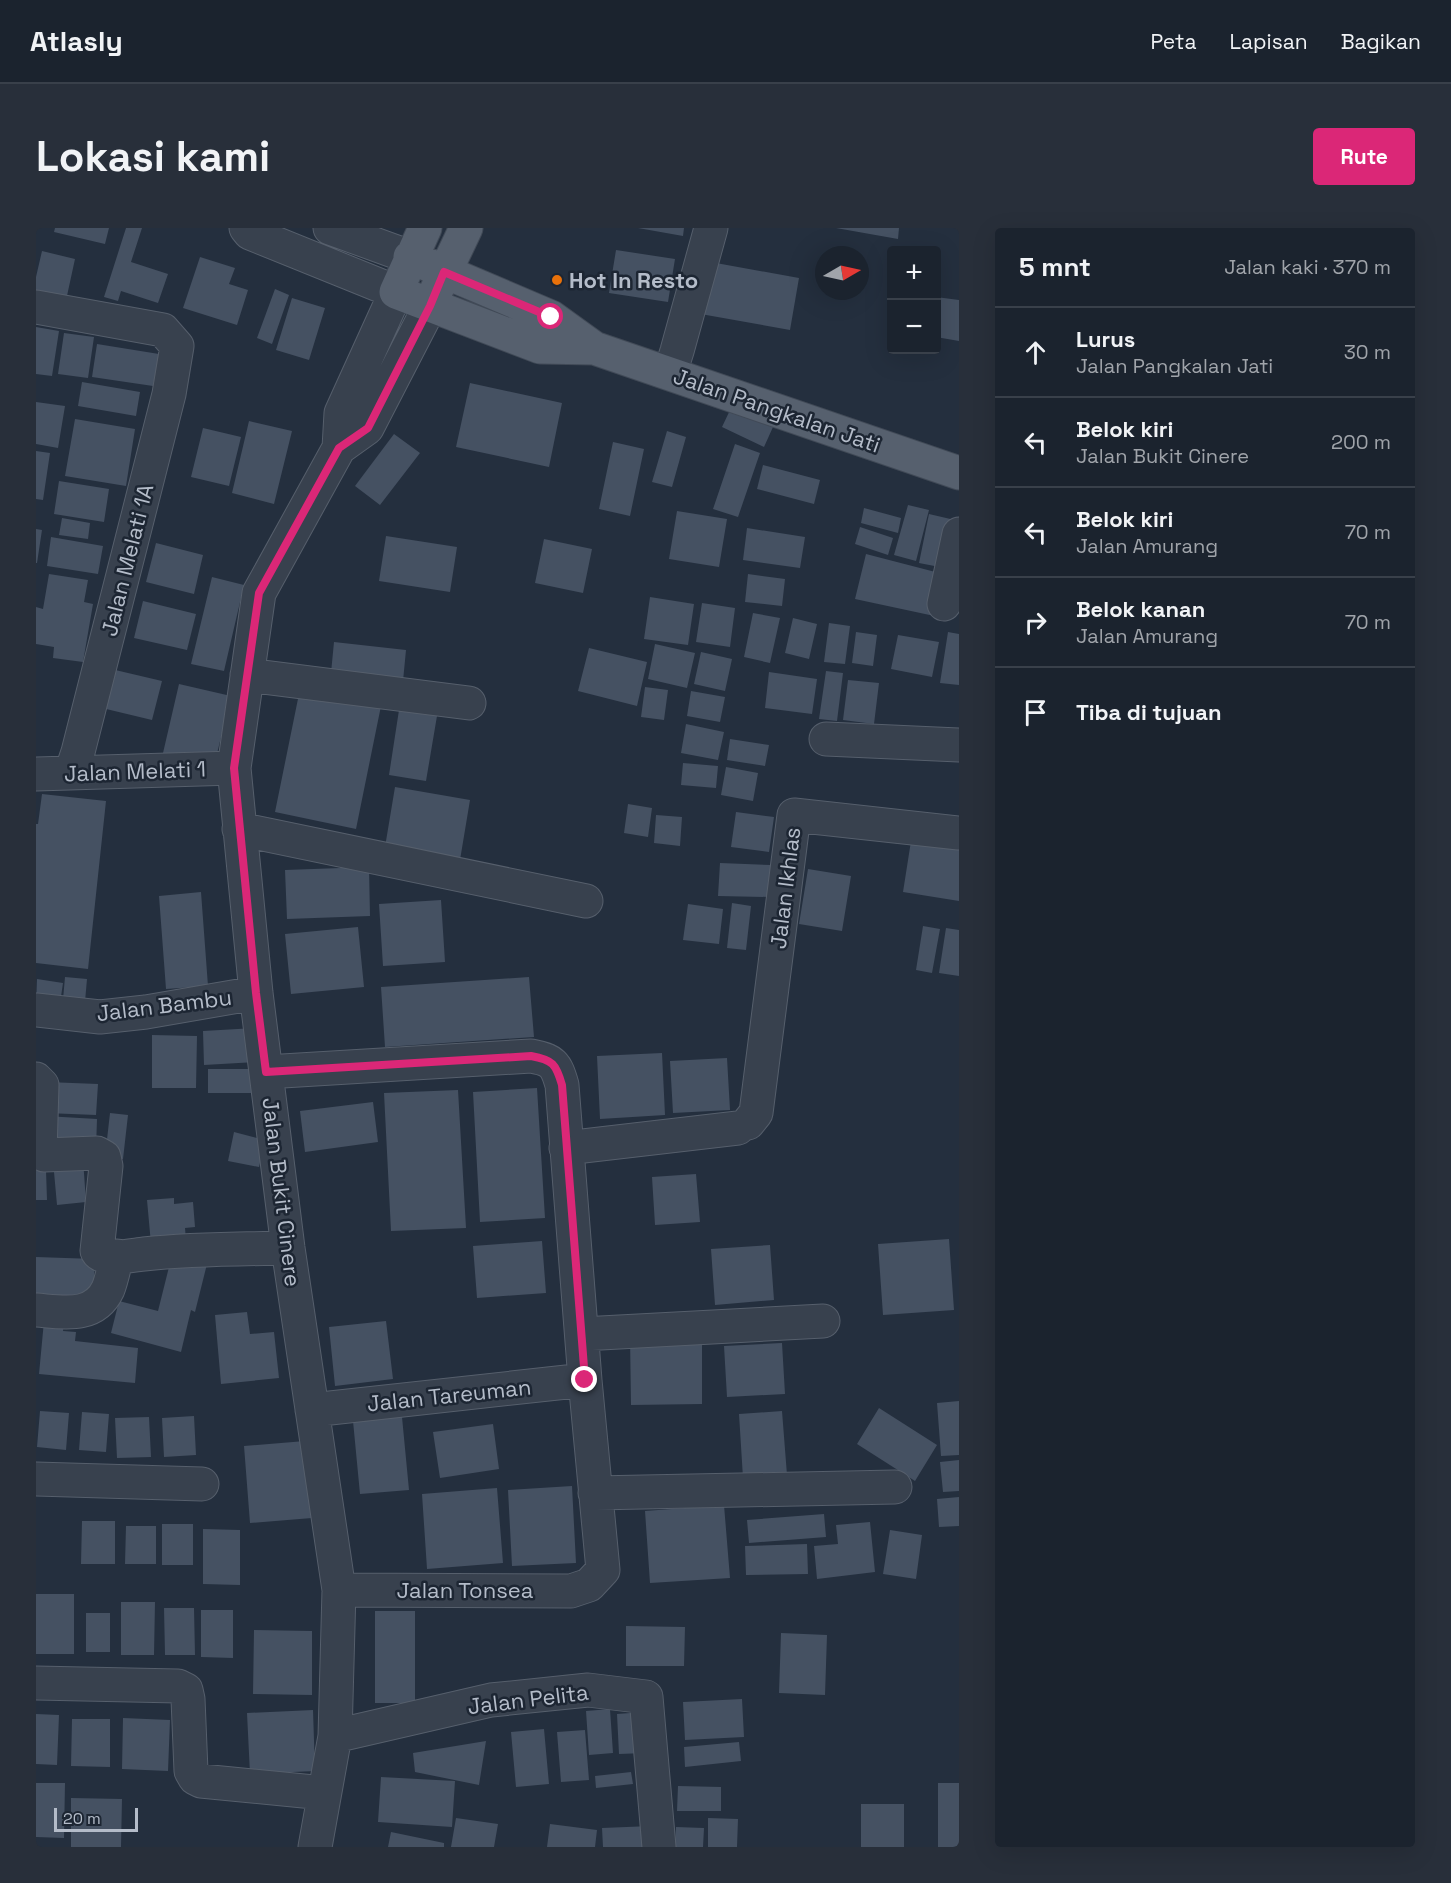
<!DOCTYPE html>
<html lang="id">
<meta charset="utf-8">
<style>
:root{--surface:#1b232e;--page:#282f3a;--text:#f1f3f6;--muted:#a0a4aa;--line:#39404a;--accent:#db2777}
body{margin:0;font-family:"Space Grotesk",sans-serif;background:var(--page);color:var(--text)}
.controls{position:absolute;right:18px;top:18px;display:grid;overflow:hidden;border-radius:6px;box-shadow:0 6px 24px #0002}
.controls button{width:54px;height:54px;display:grid;place-items:center;padding:0;border:0;border-bottom:2px solid var(--line);background:var(--surface);color:var(--text);font:30px sans-serif}
.compass{position:absolute;left:779px;top:18px;width:54px;height:54px;border-radius:50%;background:var(--surface);box-shadow:0 6px 24px #0002;rotate:81deg}
.scale{position:absolute;left:18px;bottom:15px;width:84px;box-sizing:border-box;padding-left:6px;border:3px solid #b4bcc9;border-top:0;font-size:16px;line-height:21px;white-space:nowrap;color:#b4bcc9;-webkit-text-stroke:4px #1d2633;paint-order:stroke}
.stop{position:absolute;width:18px;height:18px;margin:-14px;border:4px solid #db2777;border-radius:50%;background:#fff}
.stop.end{background:#db2777;border-color:#fff;box-shadow:0 2px 6px #0008}
.list{margin:0;padding:0;list-style:none}
h2{display:flex;justify-content:space-between;align-items:center;height:78px;margin:0;padding:0 24px;font-size:26px}
h2 small{font-size:20px;font-weight:400;color:var(--muted)}
.list li{display:grid;grid-template-columns:39px 1fr auto;gap:18px;align-items:center;box-sizing:border-box;height:90px;padding:0 24px;border-top:2px solid var(--line)}
.list b{display:block;font-size:22px;white-space:nowrap}
.list p{margin:0;font-size:20px;white-space:nowrap;color:var(--muted)}
.list em{font-size:20px;font-style:normal;color:var(--muted)}
.icon{flex:none;width:33px;height:33px;fill:none;stroke:currentColor;stroke-width:2;stroke-linecap:round;stroke-linejoin:round}
.map{position:relative;flex:none;width:923px;height:1619px;overflow:hidden;border-radius:6px}
header{display:flex;align-items:center;gap:36px;box-sizing:border-box;height:84px;padding:0 30px;background:var(--surface);border-bottom:2px solid var(--line)}
header strong{font-size:28px}
nav{display:flex;gap:33px;margin-inline-start:auto;font-size:21px}
.intro{display:flex;align-items:center;justify-content:space-between;box-sizing:border-box;height:144px;padding:0 36px}
h1{margin:0;font-size:42px}
.button{padding:15px 27px;border-radius:6px;background:var(--accent);color:#fff;font-size:21px;font-weight:700}
main{display:flex;gap:36px;padding:0 36px}
aside{flex:1;background:var(--surface);border-radius:6px;box-shadow:0 6px 24px #0002}
.map>svg:first-child{display:block}
.building{fill:#455162}
.lines{fill:none;stroke-linecap:round;stroke-linejoin:round}
.minor-casing{stroke:#565f6c;stroke-width:35}
.major-casing{stroke:#414a57;stroke-width:35}
.minor{stroke:#38414e;stroke-width:33}
.major{stroke:#56606e;stroke-width:33}
.route{stroke:#db2777;stroke-width:8}
.food-dot{fill:#e8710a;stroke:#1d2633;stroke-width:2}
.labels{text-anchor:middle;dominant-baseline:central;stroke-width:5;stroke-linejoin:round;paint-order:stroke}
.poi-label{font-size:22px;font-weight:bold;fill:#b4bcc9;stroke:#1d2633;text-anchor:start}
.street-label{font-size:22px;fill:#b4bcc9;stroke:#1d2633}
</style>
<header>
<strong>Atlasly</strong>
<nav><a>Peta</a><a>Lapisan</a><a>Bagikan</a></nav>
</header>
<div class="intro"><h1>Lokasi kami</h1><a class="button">Rute</a></div>
<main>
<div class="map">
<svg width="923" height="1619" viewBox="0 0 923 1619">
<rect width="100%" height="100%" fill="#242f3e"/>
<!-- building -->
<path class="building" d="M19 0H73L69 16 18 4Z
M90 0H106L95 34 132 46 122 75 85 63 82 73 68 69Z
M602 0H648L647 8Z
M800 0H863L862 11Z
M580 22 639 31 632 74 573 65Z
M6 23 39 31 29 77 0 71V49Z
M164 29 199 40 193 56 212 62 201 97 147 80Z
M669 33 763 50 754 102 659 85Z
M239 61 253 67 236 116 221 110Z
M900 69 923 72V113L900 109Z
M256 70 289 80 273 132 240 122Z
M0 99 23 103 16 148 0 146Z
M28 105 58 109 52 150 22 146Z
M61 116 123 126 117 158 56 149Z
M46 154 104 164 100 188 42 178Z
M434 155 526 175 513 239 420 219Z
M0 174 29 178 22 220 0 216Z
M695 180 737 199 728 219 686 199Z
M39 191 99 201 90 258 29 248Z
M213 193 256 203 238 276 196 265Z
M167 200 205 209 193 258 155 249Z
M631 203 650 209 636 259 616 254Z
M358 206 384 225 344 277 319 258Z
M577 214 608 221 594 288 563 281Z
M699 216 724 225 702 289 677 281Z
M0 223 14 225 7 272 0 271Z
M727 237 784 252 778 276 721 261Z
M23 253 73 261 68 294 18 286Z
M872 277 893 282 880 333 858 327Z
M828 280 865 290 862 305 825 295Z
M641 283 691 291 683 339 633 331Z
M893 286 923 293 914 341 883 335Z
M26 290 54 295 52 311 23 307Z
M824 299 857 310 852 327 819 316Z
M711 300 769 309 764 340 707 332Z
M0 301 6 302 1 335H0Z
M350 308 421 319 414 364 343 353Z
M15 309 67 318 62 346 11 338Z
M508 311 556 321 547 365 499 355Z
M120 315 167 327 158 366 110 354Z
M830 326 911 347 903 389 819 371Z
M13 346 52 352 48 374 57 376 47 434 17 430 18 419 0 416V379L7 381Z
M712 346 749 351 746 378 709 374Z
M176 349 208 357 188 443 155 436Z
M614 369 658 376 652 417 608 411Z
M107 373 160 386 151 422 98 410Z
M666 375 699 380 694 419 660 414Z
M717 385 744 390 734 435 708 429Z
M757 390 781 396 773 431 749 425Z
M793 395 814 398 809 436 788 434Z
M820 404 841 407 837 438 816 435Z
M912 404 923 406V457L904 455Z
M862 407 903 414 896 449 855 441Z
M298 414 370 422 367 453 295 445Z
M619 416 659 425 651 460 612 451Z
M553 420 611 434 601 478 542 463Z
M665 424 696 431 689 463 658 456Z
M75 441 126 453 116 492 66 480Z
M790 443 807 445 801 493 783 491Z
M733 444 781 451 776 486 729 480Z
M812 452 843 455 838 496 807 492Z
M143 456 195 468 178 538 127 525Z
M265 456 346 473 320 601 239 584Z
M609 459 632 462 628 492 605 489Z
M655 463 689 469 684 494 651 488Z
M363 482 401 488 390 553 353 547Z
M650 496 688 504 682 532 645 525Z
M694 511 733 517 729 538 691 532Z
M647 535 682 538 680 560 645 557Z
M690 539 722 545 717 573 685 567Z
M359 559 434 572 424 632 349 619Z
M6 566 70 573 52 741 0 735V596H2Z
M592 576 616 580 612 609 588 605Z
M700 584 738 589 733 624 695 619Z
M620 587 646 589 644 618 618 615Z
M875 613 923 620V673L867 664Z
M684 635 735 637 734 669 682 668Z
M333 639 334 688 251 691 249 642Z
M772 641 815 648 806 703 763 696Z
M165 664 172 758 130 761 123 668Z
M405 672 409 734 347 738 343 676Z
M696 675 715 678 710 722 691 720Z
M652 676 687 681 683 716 647 712Z
M887 698 904 701 896 745 880 742Z
M322 699 328 759 255 766 249 706Z
M910 700 923 702V748L903 745Z
M29 749 51 751 48 785 26 783Z
M493 749 498 809 349 819 345 759Z
M1 751 27 755 23 782 0 779Z
M219 800 220 834 168 837 167 803Z
M116 807 161 808 160 860H116Z
M626 825 629 887 564 891 561 828Z
M691 830 694 882 637 885 634 833Z
M172 841H219V865H172Z
M11 854 62 856 60 887 10 885Z
M501 860 509 990 444 994 437 864Z
M422 862 430 1000 355 1003 348 865Z
M337 874 342 914 269 924 264 883Z
M74 885 92 887 87 931 69 929Z
M9 888 61 891 60 921 7 919Z
M198 904 229 912 223 939 192 933Z
M47 931 50 974 21 977 17 933Z
M10 942 11 972H0V943Z
M660 946 664 994 619 997 616 949Z
M138 970V976L157 974 159 999 149 1000 150 1012 115 1016 111 972Z
M913 1011 918 1082 847 1087 842 1016Z
M506 1013 510 1065 441 1070 437 1018Z
M734 1017 738 1072 679 1077 675 1021Z
M136 1027 171 1036 159 1084 155 1082 145 1124 75 1105 83 1073 122 1083Z
M0 1029 59 1031 57 1073 0 1071Z
M211 1084 214 1106 238 1104 243 1150 185 1156 179 1087Z
M8 1093 28 1095 27 1103 40 1104 39 1113 102 1120 99 1155 3 1146Z
M350 1093 357 1151 299 1158 293 1099Z
M594 1108H666V1176L595 1177Z
M746 1115 749 1166 691 1169 688 1118Z
M923 1173V1227L905 1228 901 1175Z
M843 1180 901 1217 879 1253 821 1216Z
M4 1183 33 1185 30 1222 1 1219Z
M746 1183 751 1247 707 1250 703 1186Z
M46 1184 73 1186 70 1224 43 1222Z
M158 1188 160 1227 128 1229 126 1190Z
M113 1189 115 1229 81 1230 79 1190Z
M366 1189 373 1262 324 1266 317 1193Z
M457 1196 463 1241 404 1250 397 1204Z
M269 1213 276 1290 214 1295 208 1218Z
M923 1232V1263L907 1264 904 1234Z
M536 1258 540 1335 476 1338 472 1262Z
M461 1260 467 1335 391 1341 386 1266Z
M923 1269V1298L903 1299 901 1271Z
M688 1277 694 1350 614 1355 609 1283Z
M788 1286 790 1309 713 1315 711 1292Z
M46 1293H79V1336H45Z
M834 1294 839 1344 781 1351 778 1318 802 1316 800 1297Z
M126 1296H157V1337H126Z
M90 1298H120V1336H89Z
M167 1301 204 1302V1357L167 1356Z
M854 1302 886 1307 880 1351 847 1346Z
M771 1316 772 1346 710 1347 709 1318Z
M0 1366H38V1426H0Z
M85 1374H119L118 1427H85Z
M128 1380H158L159 1427H129Z
M165 1382H197V1430L165 1429Z
M339 1383H379V1475H339Z
M50 1385H74V1424H50Z
M590 1398 649 1399 648 1438H590Z
M218 1402 276 1403V1467L217 1466Z
M745 1405 791 1407 789 1467 743 1465Z
M706 1471 708 1509 649 1512 647 1474Z
M574 1481 577 1525 553 1527 550 1483Z
M277 1482 279 1543 214 1546 211 1485Z
M608 1484 609 1525 583 1526 581 1486Z
M0 1486 23 1487 21 1537 0 1536Z
M87 1490 134 1492 132 1543 86 1541Z
M36 1491H74V1539L35 1538Z
M508 1501 513 1556 480 1559 475 1504Z
M549 1502 553 1552 525 1554 521 1504Z
M450 1513 443 1557 379 1544 377 1525Z
M703 1514 705 1533 649 1539 648 1519Z
M595 1544 597 1556 560 1560 559 1548Z
M345 1549 419 1553 416 1599 342 1594Z
M0 1555H29L28 1610 0 1609Z
M902 1555H923V1619H902Z
M642 1558 685 1559V1583H641Z
M35 1570 86 1571 85 1619H35Z
M825 1576H868V1619H825Z
M420 1590 462 1596 458 1619H415Z
M672 1590 702 1591 701 1619H672Z
M514 1596 561 1602 559 1619H511Z
M615 1598 616 1619H567L566 1600Z
M640 1599 668 1600 667 1619H639Z
M355 1604 408 1615V1619H352Z"/>
<g class="lines">
<!-- minor casing -->
<g class="minor-casing">
<path id="minor" d="M210 0 214 5 360 64 305 185 303 220 223 365 198 540 220 765 252 1020 303 1362 299 1508 279 1619
M294 0 374 29
M0 79 127 102 141 118 133 166 42 524 35 545
M634 145 641 123 675 0
M303 220 331 200 394 78
M908 376 923 306
M211 447 433 475
M790 511 923 517
M0 546 198 540
M203 601 550 673
M0 782 64 789 110 784 220 765
M230 844 495 828C517 832 520 836 526 857L549 1152 567 1342 553 1357 535 1363 303 1362
M0 851 6 857 4 925 8 927 61 925 68 929 70 938 61 1023C67 1034 97 1027 108 1026 156 1021 204 1021 252 1020
M712 895 720 885 758 587 923 605
M530 920 702 900
M0 1082C27 1084 58 1091 72 1061 76 1051 78 1039 81 1028
M546 1106 787 1093
M276 1182 549 1152
M0 1251 166 1256
M559 1265 859 1259
M0 1455 142 1458 150 1462 152 1471 155 1543 159 1550 165 1553 288 1565
M299 1508 455 1472 552 1462 610 1469 623 1619"/>
</g>
<!-- major casing -->
<g class="major-casing">
<path id="major" d="M389 0 360 64 504 119 558 120 923 245
M374 29 515 89 558 120
M400 63 430 0"/>
</g>
<!-- minor -->
<use href="#minor" class="minor"/>
<!-- major -->
<use href="#major" class="major"/>
</g>
<g class="lines">
<!-- route -->
<path class="route" d="M515 89 408 44 394 78 332 200 303 220 223 365 198 540 220 765 230 844 495 828C517 832 520 836 526 857L549 1152"/>
</g>
<!-- markers -->
<circle class="food-dot" cx="521" cy="52" r="6"/>
<g class="labels">
<!-- poi labels -->
<g class="poi-label">
<text x="533" y="52">Hot In Resto</text>
</g>
<!-- street labels -->
<g class="street-label">
<text transform="translate(741 182) rotate(19)">Jalan Pangkalan Jati</text>
<text transform="translate(91 332) rotate(-76)">Jalan Melati 1A</text>
<text transform="translate(99 543) rotate(-2)">Jalan Melati 1</text>
<text transform="translate(749 660) rotate(-83)">Jalan Ikhlas</text>
<text transform="translate(128 777) rotate(-7)">Jalan Bambu</text>
<text transform="translate(246 964) rotate(83)">Jalan Bukit Cinere</text>
<text transform="translate(413 1167) rotate(-6)">Jalan Tareuman</text>
<text x="429" y="1362">Jalan Tonsea</text>
<text transform="translate(492 1471) rotate(-7)">Jalan Pelita</text>
</g>
</g>
</svg>
<div class="controls">
<button>+</button>
<button>−</button>
</div>
<svg class="compass" viewBox="-18 -18 36 36"><path d="M0-13l5 13h-10z" fill="#e53935"/><path d="M0 13l5-13h-10z" fill="#a0a4aa"/></svg>
<div class="scale">20 m</div>
<div class="stop" style="left:515px;top:89px"></div>
<div class="stop end" style="left:549px;top:1152px"></div>
</div>
<aside>
<h2>5 mnt<small>Jalan kaki · 370 m</small></h2>
<ul class="list">
<li><svg class="icon" aria-label="ahead" viewBox="0 0 24 24"><path d="M12 20V5M6 11l6-6 6 6"/></svg><div><b>Lurus</b><p>Jalan Pangkalan Jati</p></div><em>30 m</em></li>
<li><svg class="icon" aria-label="left" viewBox="0 0 24 24"><path d="M17 20v-9H6M10 6l-5 5 5 5"/></svg><div><b>Belok kiri</b><p>Jalan Bukit Cinere</p></div><em>200 m</em></li>
<li><svg class="icon" aria-label="left" viewBox="0 0 24 24"><path d="M17 20v-9H6M10 6l-5 5 5 5"/></svg><div><b>Belok kiri</b><p>Jalan Amurang</p></div><em>70 m</em></li>
<li><svg class="icon" aria-label="right" viewBox="0 0 24 24"><path d="M7 20v-9h11M14 6l5 5-5 5"/></svg><div><b>Belok kanan</b><p>Jalan Amurang</p></div><em>70 m</em></li>
<li><svg class="icon" aria-label="arrive" viewBox="0 0 24 24"><path d="M6 21V4h12l-3 4 3 4H6"/></svg><div><b>Tiba di tujuan</b></div></li>
</ul>
</aside>
</main>
